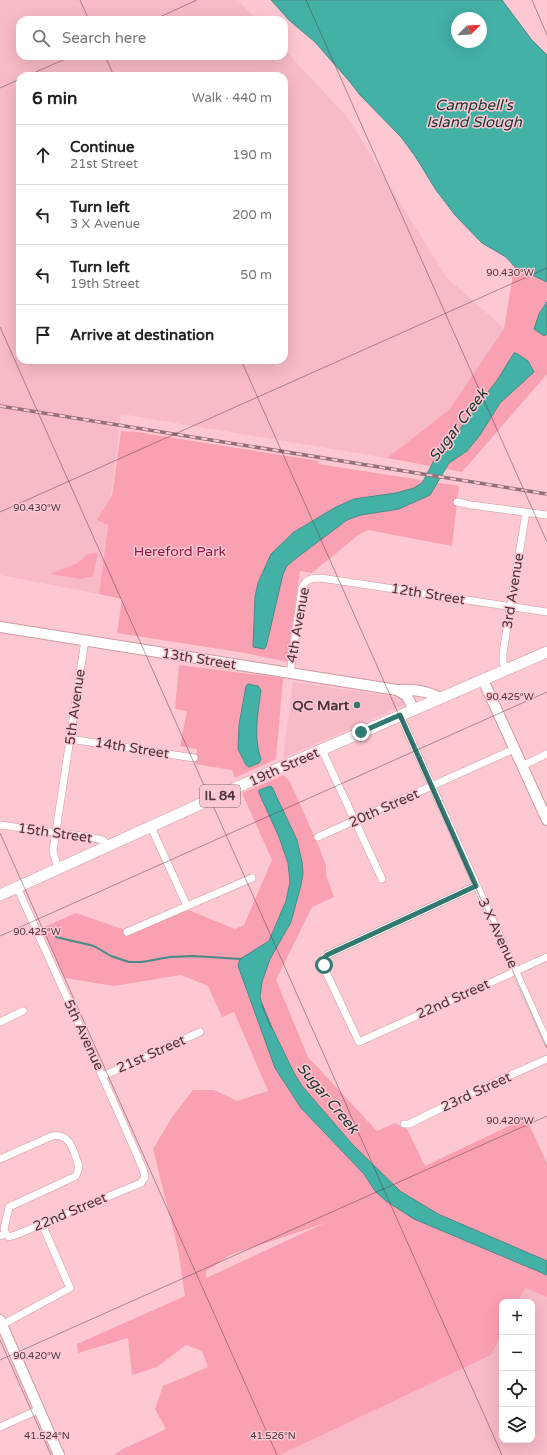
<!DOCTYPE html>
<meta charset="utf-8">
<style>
:root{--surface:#fff;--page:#f2f2f2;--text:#222;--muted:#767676;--line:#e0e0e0}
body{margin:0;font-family:"Varela Round",sans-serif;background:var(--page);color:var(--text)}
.controls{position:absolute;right:12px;bottom:12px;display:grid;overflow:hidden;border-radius:8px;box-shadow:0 4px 16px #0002}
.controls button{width:36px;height:36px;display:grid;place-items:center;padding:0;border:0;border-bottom:1px solid var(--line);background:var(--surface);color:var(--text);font:20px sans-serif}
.compass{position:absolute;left:451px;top:12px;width:36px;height:36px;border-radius:50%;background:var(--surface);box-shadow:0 4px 16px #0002;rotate:66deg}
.stop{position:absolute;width:12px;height:12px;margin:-9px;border:3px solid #317971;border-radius:50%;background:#fff}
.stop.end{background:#317971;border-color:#fff;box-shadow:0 1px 4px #0008}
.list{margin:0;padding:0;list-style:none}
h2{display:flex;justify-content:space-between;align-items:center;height:52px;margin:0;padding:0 16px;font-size:17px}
h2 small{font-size:13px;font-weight:400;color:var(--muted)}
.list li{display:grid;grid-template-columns:26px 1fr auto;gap:12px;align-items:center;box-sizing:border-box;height:60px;padding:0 16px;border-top:1px solid var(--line)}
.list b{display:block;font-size:15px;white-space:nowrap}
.list p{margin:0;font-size:13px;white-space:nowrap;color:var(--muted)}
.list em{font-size:13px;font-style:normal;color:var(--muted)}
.icon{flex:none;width:22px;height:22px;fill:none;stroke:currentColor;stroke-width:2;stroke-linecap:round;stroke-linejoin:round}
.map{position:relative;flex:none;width:547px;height:1455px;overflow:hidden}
.search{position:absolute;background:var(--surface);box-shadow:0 4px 16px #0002;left:16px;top:16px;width:272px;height:44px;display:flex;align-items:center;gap:10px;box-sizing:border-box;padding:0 14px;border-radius:12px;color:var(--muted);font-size:15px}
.panel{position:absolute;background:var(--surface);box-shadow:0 4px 16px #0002;left:16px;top:72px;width:272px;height:292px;border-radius:12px}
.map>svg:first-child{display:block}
.built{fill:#f7bac6;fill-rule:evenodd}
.green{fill:#faa0b3;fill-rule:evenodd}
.water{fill:#44b1a7;stroke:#468c86;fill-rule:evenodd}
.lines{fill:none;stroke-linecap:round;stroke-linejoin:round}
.stream{stroke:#468c86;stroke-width:2}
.street-casing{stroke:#ce9aa4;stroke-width:8}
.secondary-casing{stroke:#ce9aa4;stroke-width:12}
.primary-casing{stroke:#ce9aa4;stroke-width:12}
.street{stroke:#fff;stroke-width:7}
.secondary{stroke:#fff;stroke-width:10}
.primary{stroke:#fff;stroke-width:11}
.rail-casing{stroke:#937077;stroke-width:3.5}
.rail{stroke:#fec8d2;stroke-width:2;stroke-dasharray:6;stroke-linecap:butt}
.route{stroke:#317971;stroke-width:5}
.ticks{fill:none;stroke:#4b3539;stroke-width:1;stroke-opacity:0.45}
.poi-dot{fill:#317971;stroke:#fec8d2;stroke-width:1.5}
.labels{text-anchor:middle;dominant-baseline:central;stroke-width:3;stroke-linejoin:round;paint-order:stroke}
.shield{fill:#fec8d2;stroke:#816167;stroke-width:1}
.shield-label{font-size:13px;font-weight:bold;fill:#4b3539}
.park-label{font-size:14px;fill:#911944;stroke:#fec8d2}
.street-label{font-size:14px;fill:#4b3539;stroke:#fec8d2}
.poi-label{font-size:14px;font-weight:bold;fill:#4b3539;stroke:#fec8d2;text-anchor:end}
.water-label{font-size:15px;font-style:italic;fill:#1b3431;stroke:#fec8d2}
.ticks-label{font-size:10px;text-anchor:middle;fill:#4b3539;stroke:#fec8d2;stroke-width:3;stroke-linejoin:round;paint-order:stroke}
</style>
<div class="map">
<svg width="547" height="1455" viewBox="0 0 547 1455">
<rect width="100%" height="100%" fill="#fec8d2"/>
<!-- built -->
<path class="built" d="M0 0H238L257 20H20V56H284V49L348 118 446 277 505 329 449 410 387 458 121 414 99 594 0 575ZM20 76H284V360H20Z
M293 682 401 698 404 705 283 758Z
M525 1288 547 1297V1455H280L491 1355 502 1333V1440H532V1302H518Z"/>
<!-- green -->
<path class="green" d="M518 243 547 263V374L462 472 387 458 449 410 504 329Z
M121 431 130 432 131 431 319 461 318 464 459 486 452 546 368 530 357 536 312 573 300 571 287 662 245 653 117 633 122 599 99 594 108 525 97 520 112 496Z
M98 553 93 576 81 579 50 574 78 563 88 554Z
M179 665 283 678 276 759 235 778 232 770 195 764 197 749 180 746 187 711 175 709Z
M284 775 290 782 319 847 326 866V875L334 897 312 907 276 980 308 1057 377 1131 395 1123 407 1129 425 1166 526 1118 547 1163V1297L525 1288 518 1302H502V1333L491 1355 280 1455H114L121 1450 166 1429 155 1409 163 1386 208 1367 202 1351 186 1345 157 1367 132 1375 128 1338 78 1353 77 1344 185 1296 178 1249 153 1149 172 1117 193 1090H214L237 1101 268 1091 234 1012 222 1017 208 986 181 975 114 986 65 978 42 928 76 913 131 932 186 909 235 929 244 925 272 860 242 793ZM325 1223 206 1278V1271L230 1255Z"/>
<!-- water -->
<path class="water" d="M271 0H502L531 39 547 55V282L515 267 506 257 482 243 455 215 436 190 415 156 401 137 360 95 350 82 315 42 290 21ZM457 18H481V42H457Z
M547 302V334L544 336 534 329 539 314Z
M514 353H516L528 361 534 372 500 403 480 435 467 451 449 463 430 495 399 509 361 515 347 520 295 559 287 566 283 574 266 647 264 649 253 647 255 597 258 583 271 554 294 532 336 507 354 499 396 493 414 488 422 483 447 436 459 430 498 379Z
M248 684 258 686 261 690C258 714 253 735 261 759L259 763 249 767 246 765 238 749 239 725 246 686Z
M270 786 272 787 297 840 302 862 303 873 301 885 291 922 270 959 262 982 260 997 265 1013 294 1073 302 1086 353 1145 400 1191 438 1214 547 1261V1275L414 1219 386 1201 375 1191 364 1174 301 1108 275 1068 238 966 240 959 269 941 286 901 290 882 288 863 279 837 259 793V790Z"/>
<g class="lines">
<!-- stream -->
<path class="stream" d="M56 937 94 946 111 956 129 962H142L170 957 193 956 241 959
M262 1005 271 1027"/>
<!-- street casing -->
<g class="street-casing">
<path id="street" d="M457 502 471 505 547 515
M506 670 503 662V653L526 512
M290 673 302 588C306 579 311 578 321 578L547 612
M400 715 547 1041
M70 739 194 758
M322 750 382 879
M522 766 547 754
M0 825 89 837 103 840 108 846
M151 827 187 906
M318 837 514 749
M58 869 53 851 85 640
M476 886 327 955 323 959 326 972 359 1042 547 957
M127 932 252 878
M0 1022 23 1011
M103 1076 200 1032
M404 1124H409L482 1088 547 1059
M0 1159 52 1136C71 1132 74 1153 79 1167L76 1176 9 1207 4 1229 6 1234
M0 1236 6 1234 9 1237 18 1234 141 1183 145 1177 143 1169C102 1074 59 981 17 887
M0 1326 70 1288 42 1224
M0 1427 38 1410"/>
</g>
<!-- secondary casing -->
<g class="secondary-casing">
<path id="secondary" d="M0 627 397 690C411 689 428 691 440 698
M483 680 547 820
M397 690 407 696 414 710
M0 1320 59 1455"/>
</g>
<!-- primary casing -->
<g class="primary-casing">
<path id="primary" d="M0 895 284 766 547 652"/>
</g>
<!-- street -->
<use href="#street" class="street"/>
<!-- secondary -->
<use href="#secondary" class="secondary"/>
<!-- primary -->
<use href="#primary" class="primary"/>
<!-- rail casing -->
<g class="rail-casing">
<path id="rail" d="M0 406 547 494"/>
</g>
<!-- rail -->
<use href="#rail" class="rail"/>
</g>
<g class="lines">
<!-- route -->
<path class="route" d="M324 965 323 959 327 955 476 886 400 715 361 732"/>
</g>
<!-- ticks -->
<path class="ticks" d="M80 0 89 20M306 0 547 542M532 0 547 35M153 20 197 0M105 56 114 76M27 76 72 56M0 88 20 79M0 327 502 1455M241 360 547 1048M0 512 547 268M0 833 277 1455M0 936 547 692M0 1340 51 1455M0 1360 547 1116"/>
<!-- markers -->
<circle class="poi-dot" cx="357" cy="705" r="4"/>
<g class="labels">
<!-- shield labels -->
<rect class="shield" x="200" y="785" width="40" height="22" rx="3"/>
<g class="shield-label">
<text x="220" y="796">IL 84</text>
</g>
<!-- park labels -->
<g class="park-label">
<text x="180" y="551">Hereford Park</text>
</g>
<!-- street labels -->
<g class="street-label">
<text transform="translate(513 591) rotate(-81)">3rd Avenue</text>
<text transform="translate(428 594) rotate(9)">12th Street</text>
<text transform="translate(298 625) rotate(-80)">4th Avenue</text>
<text transform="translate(199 659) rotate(9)">13th Street</text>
<text transform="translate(75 707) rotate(-82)">5th Avenue</text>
<text transform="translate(132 748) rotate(9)">14th Street</text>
<text transform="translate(284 767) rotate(-24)">19th Street</text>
<text transform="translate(384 808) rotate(-24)">20th Street</text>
<text transform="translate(55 833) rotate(8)">15th Street</text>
<text transform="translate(498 933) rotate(65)">3 X Avenue</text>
<text transform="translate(453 999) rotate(-24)">22nd Street</text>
<text transform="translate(84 1035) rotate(65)">5th Avenue</text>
<text transform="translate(151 1054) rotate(-24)">21st Street</text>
<text transform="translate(476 1092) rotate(-25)">23rd Street</text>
<text transform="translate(70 1212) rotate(-23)">22nd Street</text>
</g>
<!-- poi labels -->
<g class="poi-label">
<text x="349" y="705">QC Mart</text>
</g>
<!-- water labels -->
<g class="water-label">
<text x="474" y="105">Campbell's<tspan x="474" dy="17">Island Slough</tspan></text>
<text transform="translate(458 425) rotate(-53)">Sugar Creek</text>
<text transform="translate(328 1098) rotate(50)">Sugar Creek</text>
</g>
</g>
<g class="ticks-label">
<text x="510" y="276">90.430°W</text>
<text x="37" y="511">90.430°W</text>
<text x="510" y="700">90.425°W</text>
<text x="37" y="935">90.425°W</text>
<text x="510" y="1124">90.420°W</text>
<text x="37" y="1359">90.420°W</text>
<text x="47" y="1439">41.524°N</text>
<text x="273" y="1439">41.526°N</text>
</g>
</svg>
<div class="controls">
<button>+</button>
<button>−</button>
<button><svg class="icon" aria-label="locate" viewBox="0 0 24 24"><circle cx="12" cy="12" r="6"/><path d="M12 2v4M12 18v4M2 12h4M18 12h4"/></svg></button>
<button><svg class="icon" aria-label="layers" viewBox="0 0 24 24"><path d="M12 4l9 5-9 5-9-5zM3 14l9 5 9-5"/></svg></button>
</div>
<svg class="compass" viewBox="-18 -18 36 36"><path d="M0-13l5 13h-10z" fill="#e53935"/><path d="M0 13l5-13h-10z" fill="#767676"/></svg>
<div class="stop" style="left:324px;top:965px"></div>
<div class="stop end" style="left:361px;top:732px"></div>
<div class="search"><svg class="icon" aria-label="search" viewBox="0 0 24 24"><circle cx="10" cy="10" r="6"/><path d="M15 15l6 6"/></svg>Search here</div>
<section class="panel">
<h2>6 min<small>Walk · 440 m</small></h2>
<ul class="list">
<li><svg class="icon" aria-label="ahead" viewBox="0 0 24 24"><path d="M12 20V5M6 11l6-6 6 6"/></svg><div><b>Continue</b><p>21st Street</p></div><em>190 m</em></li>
<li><svg class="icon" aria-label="left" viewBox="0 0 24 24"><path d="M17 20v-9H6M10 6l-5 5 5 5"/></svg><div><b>Turn left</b><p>3 X Avenue</p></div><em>200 m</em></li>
<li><svg class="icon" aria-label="left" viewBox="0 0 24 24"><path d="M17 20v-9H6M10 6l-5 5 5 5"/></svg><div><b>Turn left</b><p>19th Street</p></div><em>50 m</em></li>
<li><svg class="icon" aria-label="arrive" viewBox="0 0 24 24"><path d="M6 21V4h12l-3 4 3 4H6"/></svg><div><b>Arrive at destination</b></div></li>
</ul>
</section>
</div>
